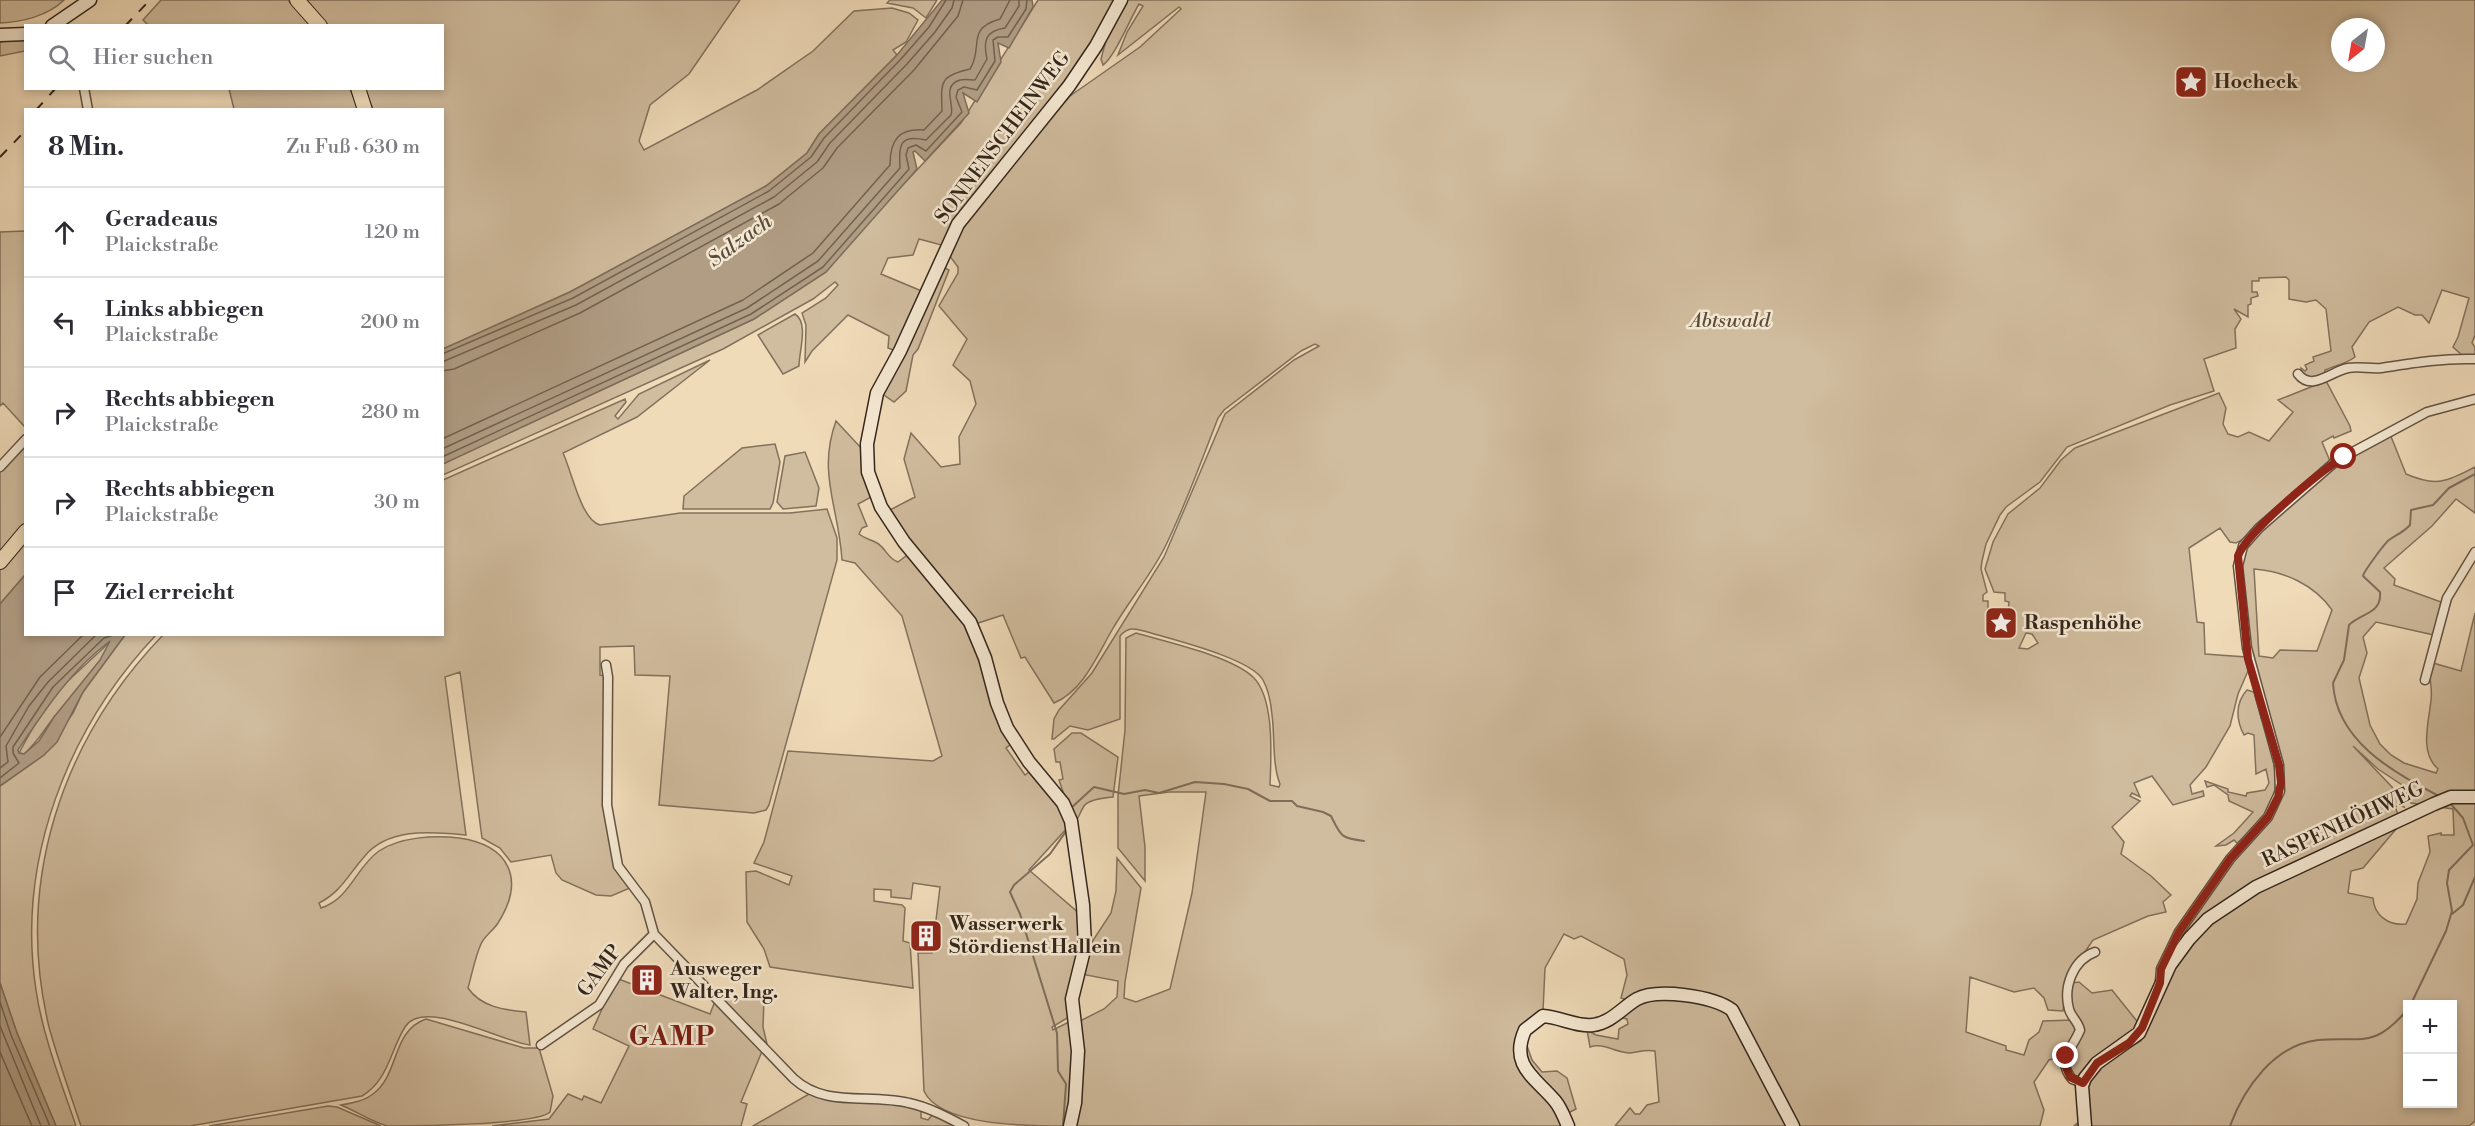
<!DOCTYPE html>
<html lang="de">
<meta charset="utf-8">
<style>
:root{--surface:#fff;--page:#f2f2f3;--text:#2b2b33;--muted:#7c7c81;--line:#e1e1e2}
body{margin:0;font-family:"Libre Bodoni",serif;background:var(--page);color:var(--text)}
.controls{position:absolute;right:18px;bottom:18px;display:grid;overflow:hidden;border-radius:0px;box-shadow:0 3px 9px #0003}
.controls button{width:54px;height:54px;display:grid;place-items:center;padding:0;border:0;border-bottom:2px solid var(--line);background:var(--surface);color:var(--text);font:30px sans-serif}
.compass{position:absolute;left:2331px;top:18px;width:54px;height:54px;border-radius:50%;background:var(--surface);box-shadow:0 3px 9px #0003;rotate:211deg}
.stop{position:absolute;width:18px;height:18px;margin:-14px;border:4px solid #8f2418;border-radius:50%;background:#fff}
.stop.end{background:#8f2418;border-color:#fff;box-shadow:0 2px 6px #0008}
.list{margin:0;padding:0;list-style:none}
h2{display:flex;justify-content:space-between;align-items:center;height:78px;margin:0;padding:0 24px;font-size:26px}
h2 small{font-size:20px;font-weight:400;color:var(--muted)}
.list li{display:grid;grid-template-columns:39px 1fr auto;gap:18px;align-items:center;box-sizing:border-box;height:90px;padding:0 24px;border-top:2px solid var(--line)}
.list b{display:block;font-size:22px;white-space:nowrap}
.list p{margin:0;font-size:20px;white-space:nowrap;color:var(--muted)}
.list em{font-size:20px;font-style:normal;color:var(--muted)}
.icon{flex:none;width:33px;height:33px;fill:none;stroke:currentColor;stroke-width:2;stroke-linecap:round;stroke-linejoin:round}
.map{position:relative;flex:none;width:2475px;height:1126px;overflow:hidden}
.search{position:absolute;background:var(--surface);box-shadow:0 3px 9px #0003;left:24px;top:24px;width:420px;height:66px;display:flex;align-items:center;gap:15px;box-sizing:border-box;padding:0 21px;border-radius:0px;color:var(--muted);font-size:22px}
.panel{position:absolute;background:var(--surface);box-shadow:0 3px 9px #0003;left:24px;top:108px;width:420px;height:528px;border-radius:0px}
.map>svg:first-child{display:block}
.green{fill:#d0bc9e;stroke:#82715d;stroke-width:1.5;fill-rule:evenodd}
.water{fill:#b09d84;stroke:#7e6d5a;stroke-width:1.5;fill-rule:evenodd}
.lines{fill:none;stroke-linecap:round;stroke-linejoin:round}
.shore{stroke:#726250;stroke-width:1.5}
.stream{stroke:#7e6d5a;stroke-width:2}
.street-casing{stroke:#625343;stroke-width:11}
.secondary-casing{stroke:#33261c;stroke-width:15}
.primary-casing{stroke:#33261c;stroke-width:16}
.street{stroke:#f5e8d2;stroke-width:8}
.secondary{stroke:#f5e8d2;stroke-width:12}
.primary{stroke:#f0dbb9;stroke-width:14}
.rail{stroke:#33261c;stroke-width:2;stroke-dasharray:10 10;stroke-linecap:butt}
.route{stroke:#8f2418;stroke-width:8}
.labels{text-anchor:middle;dominant-baseline:central;stroke-width:5;stroke-linejoin:round;paint-order:stroke}
.poi-label{font-size:20px;font-weight:bold;fill:#33261c;stroke:#f5e8d2;text-anchor:start}
.street-label{font-size:20px;fill:#33261c;stroke:#f5e8d2}
.park-label{font-size:20px;font-style:italic;fill:#5a4c3c;stroke:#f5e8d2}
.water-label{font-size:21px;font-style:italic;fill:#584a3b;stroke:#f5e8d2}
.district-label{font-size:26px;font-weight:bold;letter-spacing:1.5px;fill:#7a1f14;stroke:#f5e8d2}
</style>
<div class="map">
<svg width="2475" height="1126" viewBox="0 0 2475 1126">
<rect width="100%" height="100%" fill="#f0dbb9"/>
<filter id="stains"><feTurbulence type="fractalNoise" baseFrequency=".00333" numOctaves="4"/><feColorMatrix values="0 0 0 0 .2 0 0 0 0 .09 0 0 0 0 .02 0 0 0 .5 -.17"/></filter>
<radialGradient id="worn" r=".72"><stop offset=".6" stop-color="#630" stop-opacity="0"/><stop offset="1" stop-color="#630" stop-opacity=".3"/></radialGradient>
<!-- green -->
<path class="green" d="M0 0H64C48 16 22 22 0 23Z
M161 0H288L310 25H148L143 20Z
M306 0H740L689 74 650 105 639 141 644 150 757 90 813 51 854 11 892 8 909 13 918 20 906 42 893 50 897 55 819 134 807 153 766 186 570 292 443 349 442 110 373 109 365 89 442 88V26L328 25Z
M890 0H937L926 18 913 8 887 3Z
M1038 0H1115L1083 77 1056 97 945 246 919 239 913 255 888 258 881 274 924 292 896 351 888 348 889 336 848 315 812 351 805 362 806 325 802 313 826 298 838 285 835 282 813 299 723 349 443 475 442 464 754 319 826 272 868 222 961 123Z
M1124 0H2475V335L2472 343 2475 347V357L2463 356 2453 347 2458 337 2469 298 2442 290 2429 323 2422 315H2415L2398 307 2369 322 2352 347 2355 357C2346 364 2336 365 2325 370L2324 376 2309 379 2301 373V368L2305 371 2307 369 2305 365 2314 361 2313 357 2331 351 2326 309 2316 300 2306 302 2289 299V280L2286 277 2259 278V281H2252V292H2257L2258 296 2251 298V304L2248 305V317L2234 309 2241 319 2235 329 2236 348 2204 359 2214 391 2170 405 2067 447 2040 482 2006 507 2000 515 1986 544 1982 561 1981 569 1987 592 1983 595V601H1988V609L2008 611 2009 602 2005 601V593L1994 592 1985 569 1993 542 2008 514 2040 488 2061 460 2075 448 2219 393 2226 408 2223 424 2228 434 2238 437 2249 432 2269 441 2293 412 2278 400 2326 381 2350 426 2351 431 2334 438 2333 436 2322 442 2330 461 2244 539 2236 543 2230 542 2220 528 2189 548 2197 622 2204 623 2205 654 2246 657 2248 671 2238 694 2230 726 2206 767 2190 785 2192 794 2203 791 2204 796 2173 805 2152 776 2134 783 2140 797 2132 793 2130 796 2140 801 2112 827 2124 842 2121 854 2151 876 2171 895 2163 902 2166 912 2148 916 2093 940 2067 978 2063 1011 2048 1010 2044 998 2034 988 2014 992 1970 977 1966 1032 2006 1046V1050L2024 1055 2029 1040 2039 1032 2043 1021 2073 1020C2081 1032 2069 1045 2063 1056L2049 1060 2034 1082 2044 1110 2040 1126H1615L1630 1108 1635 1114H1640L1647 1105 1659 1102 1655 1051C1645 1049 1639 1052 1630 1053 1616 1053 1603 1042 1590 1047L1587 1030 1596 1035 1618 1039 1619 1029 1628 1024 1627 1019 1617 1017C1627 1009 1636 1000 1648 996 1665 991 1711 1000 1726 1008L1728 1004C1703 991 1653 986 1630 1001L1621 998 1627 975 1624 959 1581 936 1574 939 1564 934 1545 968 1543 1011 1529 1019 1522 1028 1518 1052 1527 1076 1556 1107 1565 1126H1074L1078 1112 1080 1021 1104 1009 1117 997 1118 981 1081 974 1088 948 1111 913 1116 891 1117 858 1141 888 1125 982 1124 998 1136 1002 1170 989 1192 893 1206 792H1169L1139 796 1145 847V881L1118 848V796L1125 730 1126 638 1136 633C1167 642 1231 656 1253 677 1275 698 1271 757 1270 785L1279 787 1280 784C1272 764 1275 737 1272 715 1271 704 1268 689 1263 680 1251 658 1170 639 1144 631 1134 628 1128 627 1120 636V719L1088 730 1070 726 1054 739H1052L1054 719 1059 710 1092 673 1164 557 1225 414 1294 360 1319 346 1315 344 1301 351 1224 410 1218 418C1201 462 1185 507 1164 549 1149 578 1128 602 1112 630 1097 656 1083 691 1054 703L1025 657 1021 658 1003 615 975 624 888 511 915 497 904 459 911 433 941 467 960 464 959 437 976 404 970 381 953 365 967 339 939 306 958 273V267L949 255 962 224 1038 131 1070 96 1140 47 1181 9 1179 7 1118 55 1127 32 1143 6 1139 4C1130 19 1114 58 1103 65L1101 59 1109 29ZM2340 27H2376V63H2340ZM2026 633 2032 634 2038 643 2028 649 2019 648Z
M25 39V51L0 56V42Z
M229 89H350L358 109H234Z
M25 231H26L25 427 3 403 0 406V232Z
M943 267 949 270 918 349 913 355 906 391 894 402 881 393Z
M795 314C809 323 799 351 799 366L783 374 758 335Z
M710 360 637 417 563 453C572 472 581 520 600 525L680 513H790L827 509 837 538V560L769 805 766 810 754 813 659 805 670 676 635 675 634 646 600 647V675L606 676 603 806 616 867 630 888 611 896 596 895 562 880 556 873 551 855 511 862 500 848 482 838 460 672 445 677 466 835C432 832 388 827 364 857 348 875 341 892 319 903L321 908C350 899 356 867 379 851 400 837 434 835 459 838 509 845 526 879 498 923 493 931 485 935 481 944 475 957 472 974 468 988 481 1007 504 1010 526 1012L530 1045C502 1042 423 997 405 1027 390 1051 388 1081 362 1096L190 1126H81C70 1093 58 1060 49 1027 14 882 62 740 163 635L442 634 443 480 625 399 626 402 615 416 618 419 639 394Z
M836 421 863 450 871 497 858 504 867 526 862 528 859 534C865 539 870 539 877 543 885 547 888 559 898 562L910 553 967 621 1014 742 1006 748 1025 775 1032 770 1056 797 1069 826 1029 870 1081 915 1083 930 1069 1017 1052 1027 1053 1030 1071 1021 1074 1042 1067 1126C1026 1126 940 1126 924 1091L918 953H932L940 887 913 883 911 899 891 897V890L874 889V901L902 905 905 908 903 941 910 943 913 988 770 967 764 949 747 922 746 872 756 871 789 885 792 876 754 863 764 842 788 751 933 761 942 756 902 616 855 563 842 560C839 508 817 473 836 421Z
M2390 434 2406 474C2436 487 2447 482 2475 467V513L2456 499 2432 526 2384 568 2395 579 2394 585 2441 602 2434 635 2376 622 2363 637 2367 653 2359 678 2370 725 2380 744 2391 755 2404 763 2436 773 2438 769C2419 752 2429 722 2431 700 2433 684 2427 681 2433 663L2461 671 2475 613V1121L2469 1126H2074L2082 1119 2088 1081 2105 1062 2141 1041 2173 968 2206 925 2255 892 2397 828 2363 868 2351 871 2348 893 2373 898C2374 915 2388 926 2406 924L2417 899 2418 883 2430 852 2428 836 2441 833V835H2454L2453 809 2411 803 2402 785 2378 769 2353 746 2392 787 2404 807 2399 805 2395 807 2400 819 2249 886 2218 905 2196 925 2172 956 2183 930 2208 895 2239 854 2271 820 2279 803 2284 779 2251 657 2240 558 2250 541 2336 465ZM2254 569C2283 571 2314 584 2332 610L2317 651 2280 650 2273 658 2259 656ZM2408 1004H2452V1104H2408Z
M775 444 780 462 773 503 770 509H683L684 496 742 448Z
M25 447V523L0 553V472Z
M805 452 819 488 816 506 783 509 777 502 785 456Z
M25 539V575L0 604V570Z
M125 635H156C68 728 16 860 36 990 43 1037 61 1082 76 1126H56L17 1033 0 983V786L44 755 73 713 83 692Z
M111 641C107 659 69 699 56 715 43 730 40 740 24 754L19 753 41 713 57 691Z
M2247 690 2254 692C2268 751 2302 799 2237 843L2234 840 2226 845 2216 846 2234 833 2253 812 2229 801 2228 795 2214 785 2207 787 2205 781 2228 789V792L2246 796 2247 793 2265 790 2269 783 2266 769 2256 774 2254 735 2248 733 2244 735C2236 720 2235 703 2247 690Z
M1072 733H1081L1118 757 1113 797C1105 798 1089 799 1084 806 1080 812 1079 818 1074 824L1059 780 1063 779 1060 762H1056L1054 749Z
M616 978 710 1014 715 1001 763 1049 741 1102 747 1104 741 1126H492L549 1119 568 1094 582 1100 584 1096 601 1103 629 1046 593 1029Z
M2079 982 2092 993 2112 990 2140 1025 2077 1077 2071 1073 2068 1057 2078 1039 2070 1002 2072 983Z
M725 995 731 998 764 999 763 1027 767 1044 718 996Z
M426 1019 524 1048H539L553 1096 550 1112C537 1125 410 1126 388 1126 373 1123 356 1111 341 1105 352 1103 364 1101 373 1094 400 1074 391 1031 426 1019Z
M1525 1040 1532 1060 1542 1072 1557 1071 1567 1078 1576 1109 1566 1114 1525 1061Z
M809 1094 834 1100 882 1101 921 1109V1118L928 1120 933 1114 959 1126H753Z
M328 1106 337 1107 381 1126H209Z"/>
<!-- water -->
<path class="water" d="M942 0H1032L1033 7 1009 48 998 43 1001 62 977 102 963 93 969 113 925 161 915 151 913 152 917 169 826 272 754 319 443 464V349L570 292 766 186 807 153 819 134 897 55Z
M25 575 26 634 125 635 83 692 57 742 44 755 0 786V604ZM110 641 100 660 54 717 39 741 24 754 19 753 18 750C45 710 70 671 110 641Z
M0 983 17 1033 56 1126H0Z"/>
<g class="lines">
<!-- shore -->
<path class="shore" d="M442 354 573 298 769 191 811 157 824 138 901 59 929 27 946 0
M442 362 576 305 774 197 817 162 830 143 907 64 935 32 952 8 954 0
M442 371 454 369 580 313 779 204 823 168 837 148 914 70 958 16 963 0
M442 439 743 300 813 253 890 165C890 141 898 128 924 130L942 111C941 82 939 76 970 69 984 47 965 29 1000 19L1010 0
M442 449 747 308 818 261 900 168C899 145 899 134 926 140L951 115C955 104 941 86 960 80 965 79 970 80 975 80L987 59C983 41 985 31 1005 28L1019 6V0
M442 457 751 314 823 267 909 169 906 155 908 148 916 145 926 151 962 112 956 97 958 90 964 87 977 90 995 61 993 40 998 37H1008L1026 9 1027 0
M0 737 40 677 84 634
M0 768 8 762 6 746 29 706 48 682 97 634
M0 778 19 763 13 753V747L53 687 104 638 117 634
M0 1002 11 1035 50 1126
M0 1026 41 1126
M0 1052 32 1126"/>
<!-- stream -->
<path class="stream" d="M2437 795C2392 772 2336 740 2333 683L2344 660 2349 625C2361 613 2382 614 2380 592L2363 576C2364 571 2385 543 2389 540 2396 535 2404 532 2410 525L2411 510 2433 505 2449 488 2475 474
M1071 808 1094 787 1124 794 1145 790 1159 793 1195 782 1224 784 1248 789 1270 801H1292L1297 806 1323 812 1331 816C1341 836 1340 838 1364 841
M2452 914 2463 905 2475 877
M2411 1004 2446 931 2452 911 2447 883 2449 870 2473 845 2463 818 2450 803
M1063 1126 1066 1084 1058 1071 1057 1033 1020 914 1010 892 1014 885 1050 854 1067 830
M2230 1126C2244 1088 2274 1045 2318 1040 2363 1036 2373 1050 2408 1009"/>
<!-- street casing -->
<g class="street-casing">
<path id="street" d="M84 88 88 110
M2298 374C2312 392 2331 371 2348 368 2359 366 2370 369 2381 368 2413 363 2443 358 2475 359
M0 467 26 439
M606 665 608 677 607 805 618 866 645 902 654 934 794 1079C826 1108 869 1093 909 1103 928 1107 947 1117 964 1126
M2425 680 2447 598 2475 552
M2160 982 2161 969 2179 932 2230 859 2268 817 2280 791 2279 765 2247 648 2238 566 2243 546 2259 528 2336 461 2427 412 2475 399
M541 1045 599 1005 624 964 654 934
M2083 1083 2072 1079C2056 1060 2073 1048 2080 1030 2078 1021 2071 1017 2069 1009 2063 987 2073 960 2095 952"/>
</g>
<!-- secondary casing -->
<g class="secondary-casing">
<path id="secondary" d="M52 26 90 0
M0 35 26 34
M1070 1126 1075 1103 1078 1051 1072 999 1085 946 1083 905 1071 821 1063 803 1029 762 1007 728 997 703 985 658 970 622 904 542 881 507 868 472 867 444 877 393 900 351 958 224 1069 86 1096 46 1121 0
M1568 1126C1564 1117 1561 1108 1555 1101 1536 1078 1509 1066 1525 1030L1543 1016C1560 1017 1577 1027 1593 1025 1611 1023 1623 1007 1637 999 1657 988 1713 996 1732 1010L1793 1126
M2085 1126 2082 1086 2085 1078 2097 1063 2139 1033 2170 965 2189 939 2208 919 2256 887 2434 804 2451 797H2475"/>
</g>
<!-- primary casing -->
<g class="primary-casing">
<path id="primary" d="M297 0 320 26
M358 88 365 110
M0 562 26 531"/>
</g>
<!-- street -->
<use href="#street" class="street"/>
<!-- secondary -->
<use href="#secondary" class="secondary"/>
<!-- primary -->
<use href="#primary" class="primary"/>
<!-- rail -->
<path class="rail" d="M125 26 150 0
M36 110 56 88
M0 157 26 130"/>
</g>
<g class="lines">
<!-- route -->
<path class="route" d="M2066 1056 2065 1065 2070 1077 2083 1083 2097 1063 2129 1043 2142 1028 2160 983 2161 969 2179 932 2230 859 2268 817 2278 797 2281 783 2279 765 2248 659 2238 556C2247 532 2320 471 2344 457"/>
</g>
<!-- icons -->
<defs>
<g id="sight-square" transform="scale(1.725)"><rect x="-9" y="-9" width="18" height="18" rx="4" fill="#8f2418" stroke="#f5e8d2"/><path d="M0-6L1.8-2.2L6-1.7L2.9 1.2L3.7 5.4L0 3.3L-3.7 5.4L-2.9 1.2L-6-1.7L-1.8-2.2Z" fill="#fff"/></g>
<g id="building-square" transform="scale(1.725)"><rect x="-9" y="-9" width="18" height="18" rx="4" fill="#8f2418" stroke="#f5e8d2"/><path d="M-4-6H4V6H1V3H-1V6H-4ZM-2.5-4.3h1.7v1.8h-1.7ZM.8-4.3h1.7v1.8H.8ZM-2.5-1h1.7V.8h-1.7ZM.8-1h1.7V.8H.8Z" fill="#fff"/></g>
</defs>
<g fill-rule="evenodd">
<use href="#sight-square" x="2191" y="82"/>
<use href="#sight-square" x="2001" y="623"/>
<use href="#building-square" x="926" y="936"/>
<use href="#building-square" x="647" y="980"/>
</g>
<g class="labels">
<!-- poi labels -->
<g class="poi-label">
<text x="2214" y="82">Hocheck</text>
<text x="2024" y="623">Raspenhöhe</text>
<text x="949" y="924">Wasserwerk<tspan x="949" dy="23">Stördienst Hallein</tspan></text>
<text x="670" y="969">Ausweger<tspan x="670" dy="23">Walter, Ing.</tspan></text>
</g>
<!-- street labels -->
<g class="street-label">
<text transform="translate(1003 138) rotate(-53)">SONNENSCHEINWEG</text>
<text transform="translate(2343 825) rotate(-25)">RASPENHÖHWEG</text>
<text transform="translate(600 971) rotate(-53)">GAMP</text>
</g>
<!-- park labels -->
<g class="park-label">
<text x="1730" y="321">Abtswald</text>
</g>
<!-- water labels -->
<g class="water-label">
<text transform="translate(740 241) rotate(-36)">Salzach</text>
</g>
<!-- district labels -->
<g class="district-label">
<text x="672" y="1037">GAMP</text>
</g>
</g>
<rect width="100%" height="100%" filter="url(#stains)"/>
<rect width="100%" height="100%" fill="url(#worn)"/>
</svg>
<div class="controls">
<button>+</button>
<button>−</button>
</div>
<svg class="compass" viewBox="-18 -18 36 36"><path d="M0-13l5 13h-10z" fill="#e53935"/><path d="M0 13l5-13h-10z" fill="#7c7c81"/></svg>
<div class="stop" style="left:2344px;top:457px"></div>
<div class="stop end" style="left:2066px;top:1056px"></div>
<div class="search"><svg class="icon" aria-label="search" viewBox="0 0 24 24"><circle cx="10" cy="10" r="6"/><path d="M15 15l6 6"/></svg>Hier suchen</div>
<section class="panel">
<h2>8 Min.<small>Zu Fuß · 630 m</small></h2>
<ul class="list">
<li><svg class="icon" aria-label="ahead" viewBox="0 0 24 24"><path d="M12 20V5M6 11l6-6 6 6"/></svg><div><b>Geradeaus</b><p>Plaickstraße</p></div><em>120 m</em></li>
<li><svg class="icon" aria-label="left" viewBox="0 0 24 24"><path d="M17 20v-9H6M10 6l-5 5 5 5"/></svg><div><b>Links abbiegen</b><p>Plaickstraße</p></div><em>200 m</em></li>
<li><svg class="icon" aria-label="right" viewBox="0 0 24 24"><path d="M7 20v-9h11M14 6l5 5-5 5"/></svg><div><b>Rechts abbiegen</b><p>Plaickstraße</p></div><em>280 m</em></li>
<li><svg class="icon" aria-label="right" viewBox="0 0 24 24"><path d="M7 20v-9h11M14 6l5 5-5 5"/></svg><div><b>Rechts abbiegen</b><p>Plaickstraße</p></div><em>30 m</em></li>
<li><svg class="icon" aria-label="arrive" viewBox="0 0 24 24"><path d="M6 21V4h12l-3 4 3 4H6"/></svg><div><b>Ziel erreicht</b></div></li>
</ul>
</section>
</div>
